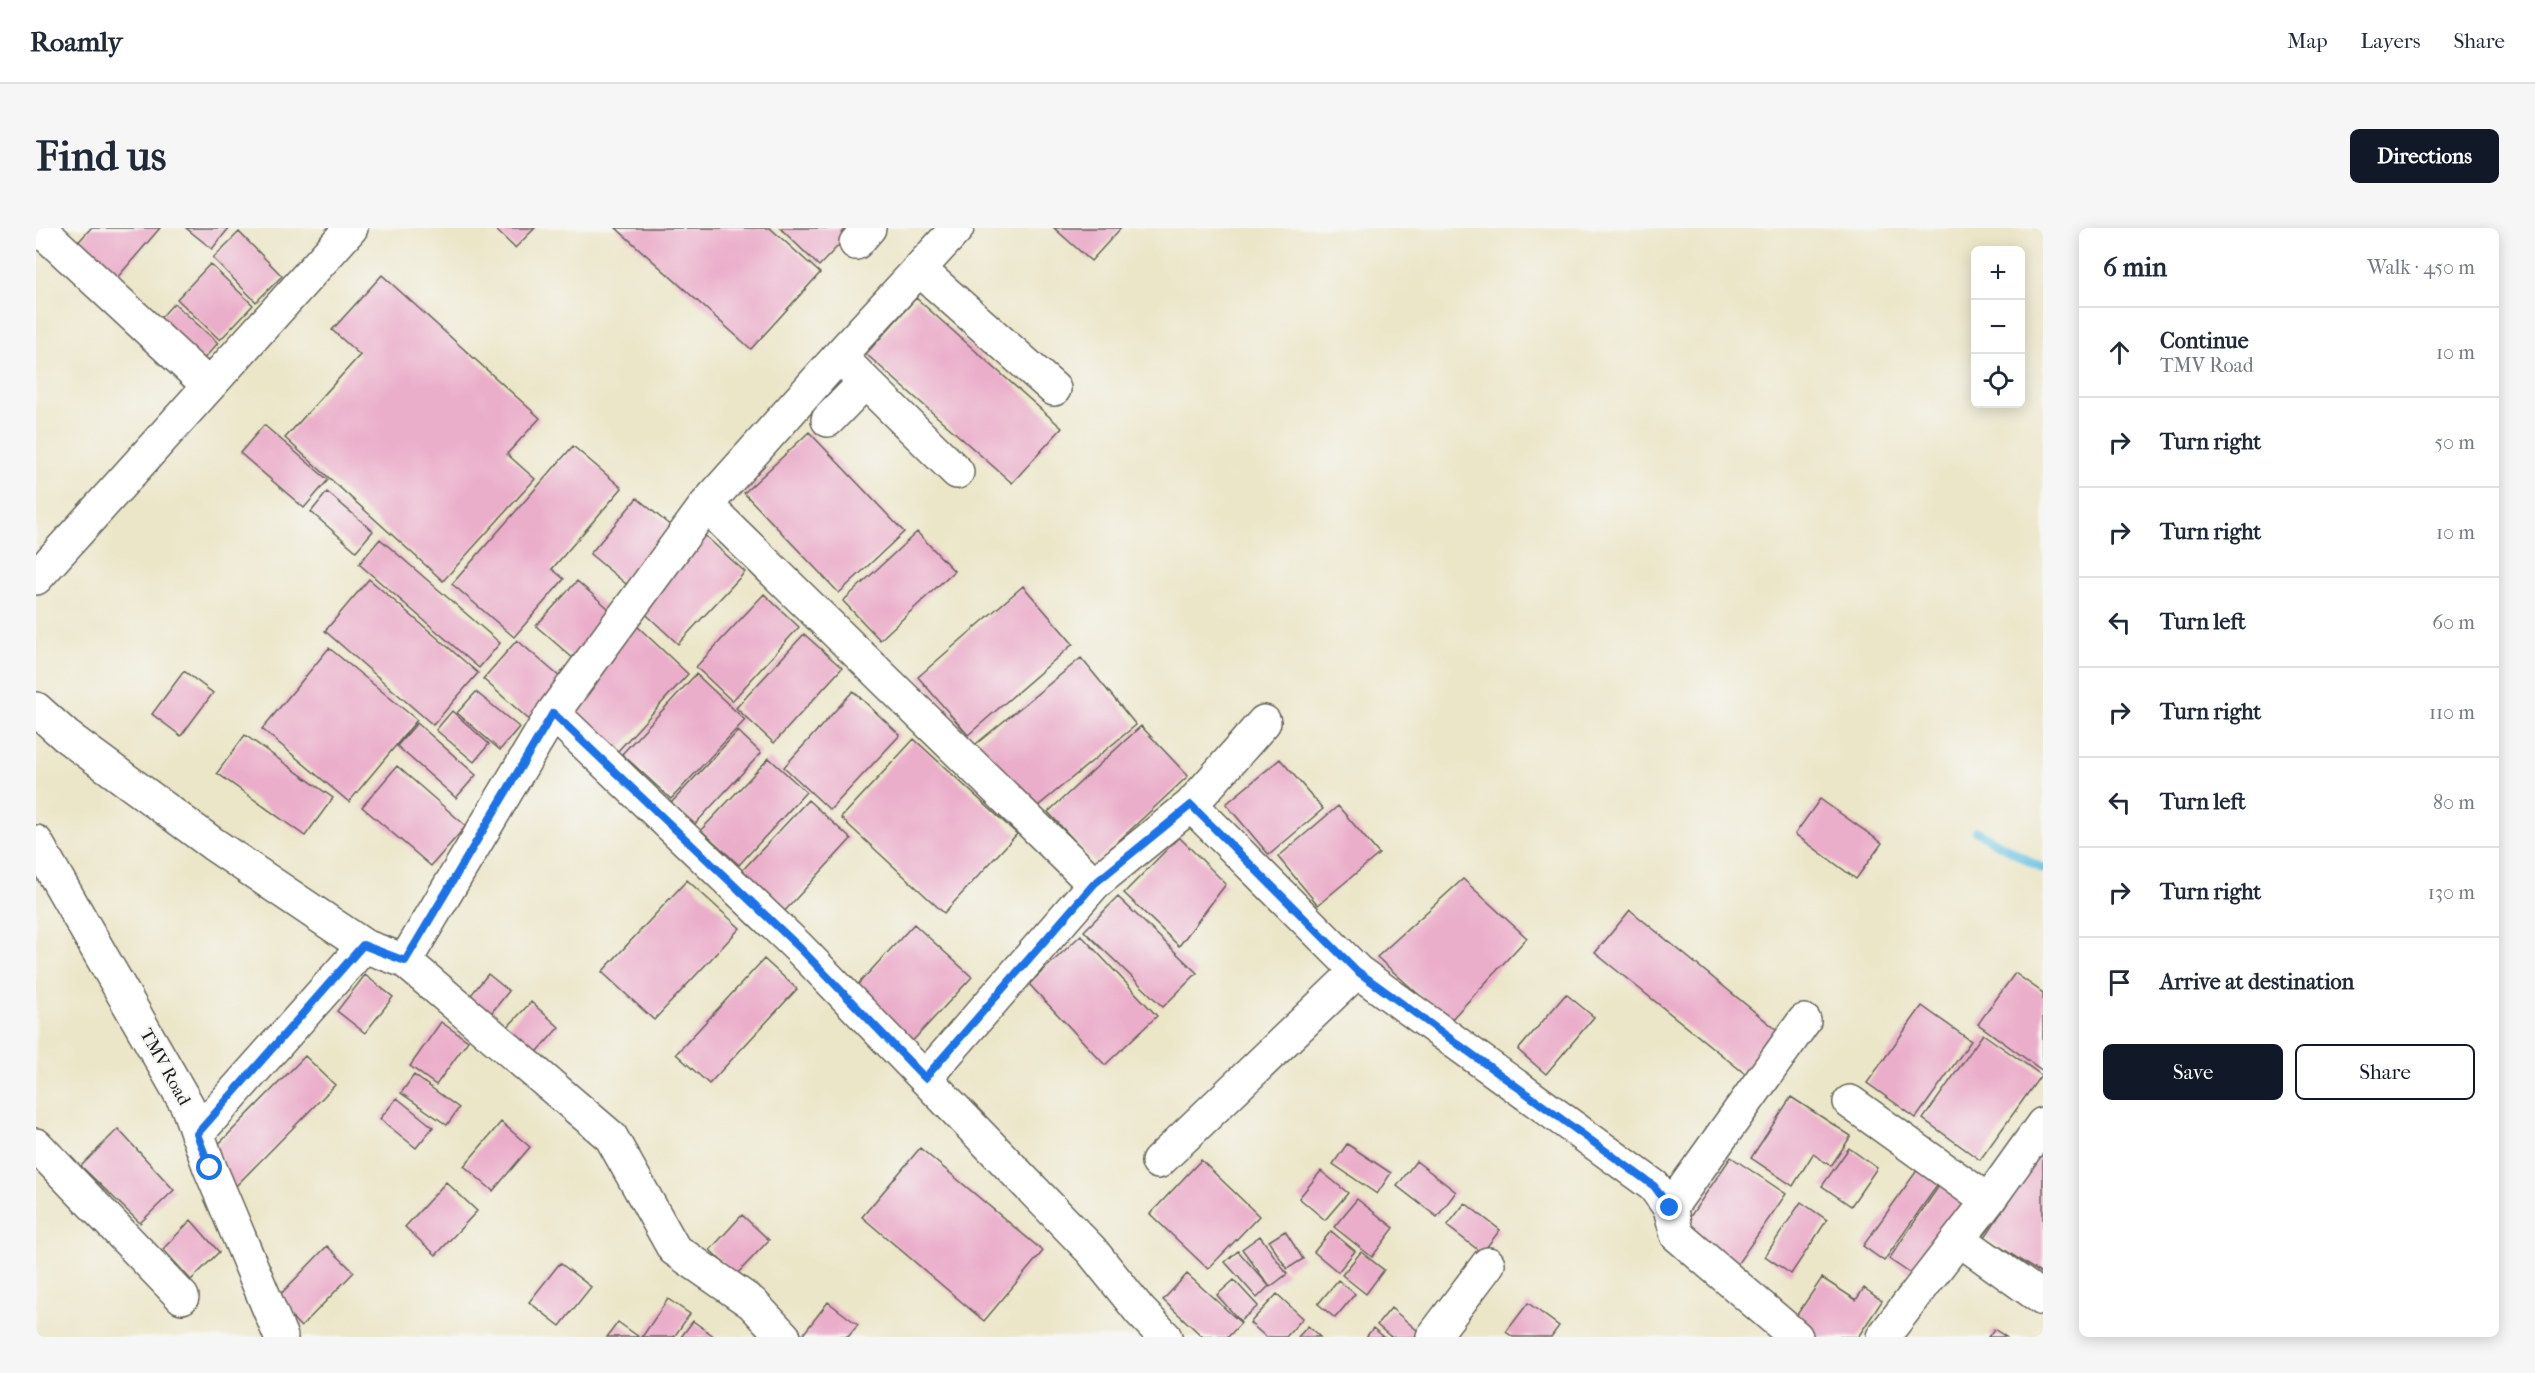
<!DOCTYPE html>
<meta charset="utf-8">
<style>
:root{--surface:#fff;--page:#f6f6f7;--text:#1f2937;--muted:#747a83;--line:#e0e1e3;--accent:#111827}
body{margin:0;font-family:"IM FELL French Canon",serif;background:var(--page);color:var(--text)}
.controls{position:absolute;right:18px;top:18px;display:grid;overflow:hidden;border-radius:9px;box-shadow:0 3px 15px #0003}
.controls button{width:54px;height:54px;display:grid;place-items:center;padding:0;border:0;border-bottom:2px solid var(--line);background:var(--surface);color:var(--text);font:30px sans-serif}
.stop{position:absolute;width:18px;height:18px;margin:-14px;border:4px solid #1a73e8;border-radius:50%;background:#fff}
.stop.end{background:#1a73e8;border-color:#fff;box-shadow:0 2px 6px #0008}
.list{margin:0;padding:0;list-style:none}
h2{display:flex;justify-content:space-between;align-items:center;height:78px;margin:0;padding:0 24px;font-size:26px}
h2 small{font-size:20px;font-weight:400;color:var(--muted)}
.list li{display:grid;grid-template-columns:39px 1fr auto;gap:18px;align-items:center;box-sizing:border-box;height:90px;padding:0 24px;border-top:2px solid var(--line)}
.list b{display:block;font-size:22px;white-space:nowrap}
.list p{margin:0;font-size:20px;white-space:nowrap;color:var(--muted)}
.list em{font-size:20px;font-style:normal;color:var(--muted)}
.actions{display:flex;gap:12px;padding:18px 24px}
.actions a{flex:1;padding:14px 0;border:2px solid var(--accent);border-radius:9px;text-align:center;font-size:21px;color:var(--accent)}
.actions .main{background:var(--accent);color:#fff}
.icon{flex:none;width:33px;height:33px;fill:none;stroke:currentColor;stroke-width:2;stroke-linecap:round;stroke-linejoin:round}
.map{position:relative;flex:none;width:2007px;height:1109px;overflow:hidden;border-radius:9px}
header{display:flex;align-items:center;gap:36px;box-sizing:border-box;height:84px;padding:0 30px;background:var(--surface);border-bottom:2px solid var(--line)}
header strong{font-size:28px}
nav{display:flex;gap:33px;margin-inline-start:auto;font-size:21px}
.intro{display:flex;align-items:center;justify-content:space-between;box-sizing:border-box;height:144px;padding:0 36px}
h1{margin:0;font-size:42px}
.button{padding:15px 27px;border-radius:9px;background:var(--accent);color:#fff;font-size:21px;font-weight:700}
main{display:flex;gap:36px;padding:0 36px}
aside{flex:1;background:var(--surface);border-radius:9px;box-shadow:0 3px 15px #0003}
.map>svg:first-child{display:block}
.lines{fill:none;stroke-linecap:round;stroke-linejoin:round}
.stream{stroke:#65c3e3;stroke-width:9}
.building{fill:#ebaeca}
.minor-casing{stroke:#656359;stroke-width:36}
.minor{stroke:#fff;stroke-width:33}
.route{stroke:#1a73e8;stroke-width:8}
.labels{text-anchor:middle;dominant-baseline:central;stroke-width:4.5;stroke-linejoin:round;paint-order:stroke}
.street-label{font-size:18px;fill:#1c1c1c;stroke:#f6f6f2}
</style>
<header>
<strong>Roamly</strong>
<nav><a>Map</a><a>Layers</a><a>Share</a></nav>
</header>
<div class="intro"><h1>Find us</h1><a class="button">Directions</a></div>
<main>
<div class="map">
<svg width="2007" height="1109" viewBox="0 0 2007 1109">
<rect width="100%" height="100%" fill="#f6f6f2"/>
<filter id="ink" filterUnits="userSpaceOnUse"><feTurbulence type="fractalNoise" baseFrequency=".0167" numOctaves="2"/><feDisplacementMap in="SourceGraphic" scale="12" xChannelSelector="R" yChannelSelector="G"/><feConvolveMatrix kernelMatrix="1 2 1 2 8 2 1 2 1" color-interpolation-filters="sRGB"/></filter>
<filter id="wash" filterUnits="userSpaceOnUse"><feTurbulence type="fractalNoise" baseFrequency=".008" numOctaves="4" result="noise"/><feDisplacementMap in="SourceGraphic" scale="24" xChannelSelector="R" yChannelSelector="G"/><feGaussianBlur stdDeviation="1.35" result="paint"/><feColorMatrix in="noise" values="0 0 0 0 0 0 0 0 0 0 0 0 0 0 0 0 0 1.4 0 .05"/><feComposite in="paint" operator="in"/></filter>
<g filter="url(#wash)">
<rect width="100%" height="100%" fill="#ece6c9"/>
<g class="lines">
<!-- stream -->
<path class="stream" d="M1940 603 2007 641"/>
</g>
<g id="blocks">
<!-- building -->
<path class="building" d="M55 0H124L68 65 28 30Z
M150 0H193L176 21Z
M458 0H499L479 20Z
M580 0H734L784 45 715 121Z
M744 0H819L783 38Z
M1018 0H1085L1055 33Z
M203 4 246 48 220 74 177 30Z
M174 36 217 77 184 112 141 71Z
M346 47 504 190 471 226 499 251 407 353 249 210 324 127 296 102Z
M880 70 1026 200 976 255 830 126Z
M138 75 182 115 154 146 110 106Z
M228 197 292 252 268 280 204 225Z
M773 204 868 304 803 365 708 265Z
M537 218 586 260 516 341 528 351 478 409 416 356Z
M291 264 337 303 320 323 275 284Z
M601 270 642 304 595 360 554 326Z
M665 304 709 344 642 416 599 376Z
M881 304 918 343 844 412 807 373Z
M344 311 464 415 443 440 323 336Z
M333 351 442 445 397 497 289 403Z
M541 353 580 387 539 432 500 398Z
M987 358 1037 416 932 507 882 449Z
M728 366 763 399 696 473 660 439Z
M600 397 652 446 581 524 527 475Z
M768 406 806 440 738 515 700 480Z
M481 412 532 456 498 496 447 451Z
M293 420 381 492 313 574 226 501Z
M1045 430 1100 497 991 587 935 520Z
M148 443 177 465 145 508 116 486Z
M660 446 709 492 635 571 586 526Z
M817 463 864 507 794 582 748 539Z
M440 464 483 499 464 522 421 485Z
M416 483 453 516 438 534 400 502Z
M381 495 440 547 420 570 361 518Z
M1105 498 1152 548 1059 635 1012 584Z
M702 503 725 525 659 596 635 575Z
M209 507 297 570 269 608 181 545Z
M878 511 981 606 908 685 805 590Z
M733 530 770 564 703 637 665 602Z
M1244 531 1287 581 1233 627 1190 576Z
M361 538 430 598 395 638 326 579Z
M1784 571 1846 615 1820 651 1759 606Z
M772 572 815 611 746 686 703 646Z
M1302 578 1343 626 1282 677 1242 629Z
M1143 609 1190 656 1143 718 1088 665Z
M1427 651 1491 710 1413 794 1341 729Z
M651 652 704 700 618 792 566 744Z
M1082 669 1161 745 1127 779 1048 703Z
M1594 682 1752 811 1718 853 1559 725Z
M878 696 936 749 870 820 812 767Z
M1045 707 1121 788 1069 837 993 756Z
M728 731 761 761 673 856 640 826Z
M1979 745 2007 765V843L1942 796Z
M452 746 473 763 448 794 426 778Z
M329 747 357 769 329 805 301 783Z
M1530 766 1558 789 1510 846 1482 822Z
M495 774 523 799 495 831 466 805Z
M1886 778 1935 813 1880 890 1831 855Z
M405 794 432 813 400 857 374 838Z
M1947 806 2005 847 1944 932 1887 891Z
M269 828 299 857 197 961 167 932Z
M378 847 423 880 411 897 365 865Z
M1755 869 1815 908 1795 938 1777 926 1757 958 1715 930Z
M361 870 397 899 380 920 344 891Z
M465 894 494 919 457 963 428 938Z
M82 901 138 962 104 995 45 938Z
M1311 916 1355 945 1341 966 1297 936Z
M884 920 1007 1023 948 1093 826 989Z
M1813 920 1841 940 1815 978 1786 958Z
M2007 922V1047L1949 1009Z
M1695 929 1750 966 1700 1038 1649 996Z
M1165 932 1223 988 1172 1041 1114 986Z
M1380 933 1420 964 1401 989 1361 958Z
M1882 941 1903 955 1848 1033 1827 1018Z
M1285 943 1312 965 1289 992 1263 970Z
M410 954 441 983 400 1027 369 999Z
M1905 955 1930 973 1878 1048 1853 1031Z
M1321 971 1358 1000 1336 1029 1298 999Z
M1765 974 1791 992 1755 1046 1729 1028Z
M1429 975 1464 1002 1446 1025 1411 998Z
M706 987 733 1012 700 1047 674 1022Z
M155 992 183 1024 155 1052 127 1021Z
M1249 1003 1267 1031 1251 1041 1233 1013Z
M1295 1003 1319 1023 1302 1044 1278 1024Z
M1224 1008 1251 1046 1234 1059 1206 1021Z
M291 1018 318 1044 265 1099 239 1072Z
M1202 1023 1233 1058 1221 1070 1189 1034Z
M1325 1024 1348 1042 1330 1066 1306 1047Z
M524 1035 555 1059 524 1098 493 1074Z
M1151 1046 1205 1095 1192 1109H1167L1127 1072Z
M1786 1050 1820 1072 1828 1060 1846 1073 1822 1109H1772L1754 1097Z
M1198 1052 1222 1078 1204 1093 1181 1067Z
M1302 1052 1319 1066 1299 1090 1282 1076Z
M1241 1066 1267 1090 1250 1109H1230L1214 1095Z
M632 1071 654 1086 638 1109H606Z
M792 1074 822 1097 812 1109H765Z
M1492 1075 1523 1098 1515 1109H1477L1470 1104Z
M1355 1080 1389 1109H1355L1341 1097Z
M657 1093 679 1109H645Z
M582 1094 603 1109H571Z
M1272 1098 1284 1109H1262Z
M1337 1100 1348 1109H1330Z
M1958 1101 1970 1109H1952Z"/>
</g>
</g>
<g filter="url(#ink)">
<use href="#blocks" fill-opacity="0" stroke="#656359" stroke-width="1.5"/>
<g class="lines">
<!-- minor casing -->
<g class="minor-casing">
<path id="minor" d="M3 0 173 158
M921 0 803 128 670 277 517 485 763 720 1055 1022 1104 1083 1129 1109
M820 15 833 0
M884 42 1018 161
M803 128 921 244
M792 192 829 154
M670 277 1058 656
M0 350 315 0
M0 481 30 508 177 616 328 718 369 733 575 909 638 1021 716 1075 748 1109
M1155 577 1228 494
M0 614 151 877 174 940 245 1109
M369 733 517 485
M889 850 1058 656 1155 577 1321 743 1618 958 1634 980 1641 1007 1760 1109
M1814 874 1952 973
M161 906 328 718
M0 917 146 1069
M1122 934 1321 743
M1634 980 1768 793
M1923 1011 2007 1071
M1397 1109 1452 1036
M1847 1109 1952 973 2007 896"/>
</g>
<!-- minor -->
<use href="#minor" class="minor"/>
</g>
</g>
<g class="lines" filter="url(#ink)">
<!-- route -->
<path class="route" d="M174 940 161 906 327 717 369 733 517 485 764 720 889 850 1058 656 1155 577 1321 743 1618 958 1634 980"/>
</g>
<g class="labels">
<!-- street labels -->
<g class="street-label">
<text transform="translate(129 839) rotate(61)">TMV Road</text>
</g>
</g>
</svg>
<div class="controls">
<button>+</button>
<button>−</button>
<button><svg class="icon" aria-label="locate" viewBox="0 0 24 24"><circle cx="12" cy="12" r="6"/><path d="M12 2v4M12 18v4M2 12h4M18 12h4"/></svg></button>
</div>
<div class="stop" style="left:174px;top:940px"></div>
<div class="stop end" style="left:1634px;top:980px"></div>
</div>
<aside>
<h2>6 min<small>Walk · 450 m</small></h2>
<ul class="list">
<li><svg class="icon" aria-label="ahead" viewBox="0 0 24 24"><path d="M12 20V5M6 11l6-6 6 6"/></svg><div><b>Continue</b><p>TMV Road</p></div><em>10 m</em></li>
<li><svg class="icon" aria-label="right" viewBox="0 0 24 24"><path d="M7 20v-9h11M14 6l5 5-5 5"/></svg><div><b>Turn right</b></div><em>50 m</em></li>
<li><svg class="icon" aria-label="right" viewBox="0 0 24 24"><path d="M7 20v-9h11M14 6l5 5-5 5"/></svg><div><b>Turn right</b></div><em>10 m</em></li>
<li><svg class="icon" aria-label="left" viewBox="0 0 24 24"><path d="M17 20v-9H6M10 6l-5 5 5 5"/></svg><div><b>Turn left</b></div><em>60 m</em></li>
<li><svg class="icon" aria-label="right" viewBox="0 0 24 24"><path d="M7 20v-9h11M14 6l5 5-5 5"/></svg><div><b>Turn right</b></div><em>110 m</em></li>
<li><svg class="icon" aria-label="left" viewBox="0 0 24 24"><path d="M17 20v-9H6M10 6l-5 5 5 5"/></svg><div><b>Turn left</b></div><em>80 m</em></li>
<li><svg class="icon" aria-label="right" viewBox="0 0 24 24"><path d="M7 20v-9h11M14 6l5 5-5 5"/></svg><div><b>Turn right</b></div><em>130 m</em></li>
<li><svg class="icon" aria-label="arrive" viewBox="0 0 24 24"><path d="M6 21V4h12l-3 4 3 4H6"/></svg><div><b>Arrive at destination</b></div></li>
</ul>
<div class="actions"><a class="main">Save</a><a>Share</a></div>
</aside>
</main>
